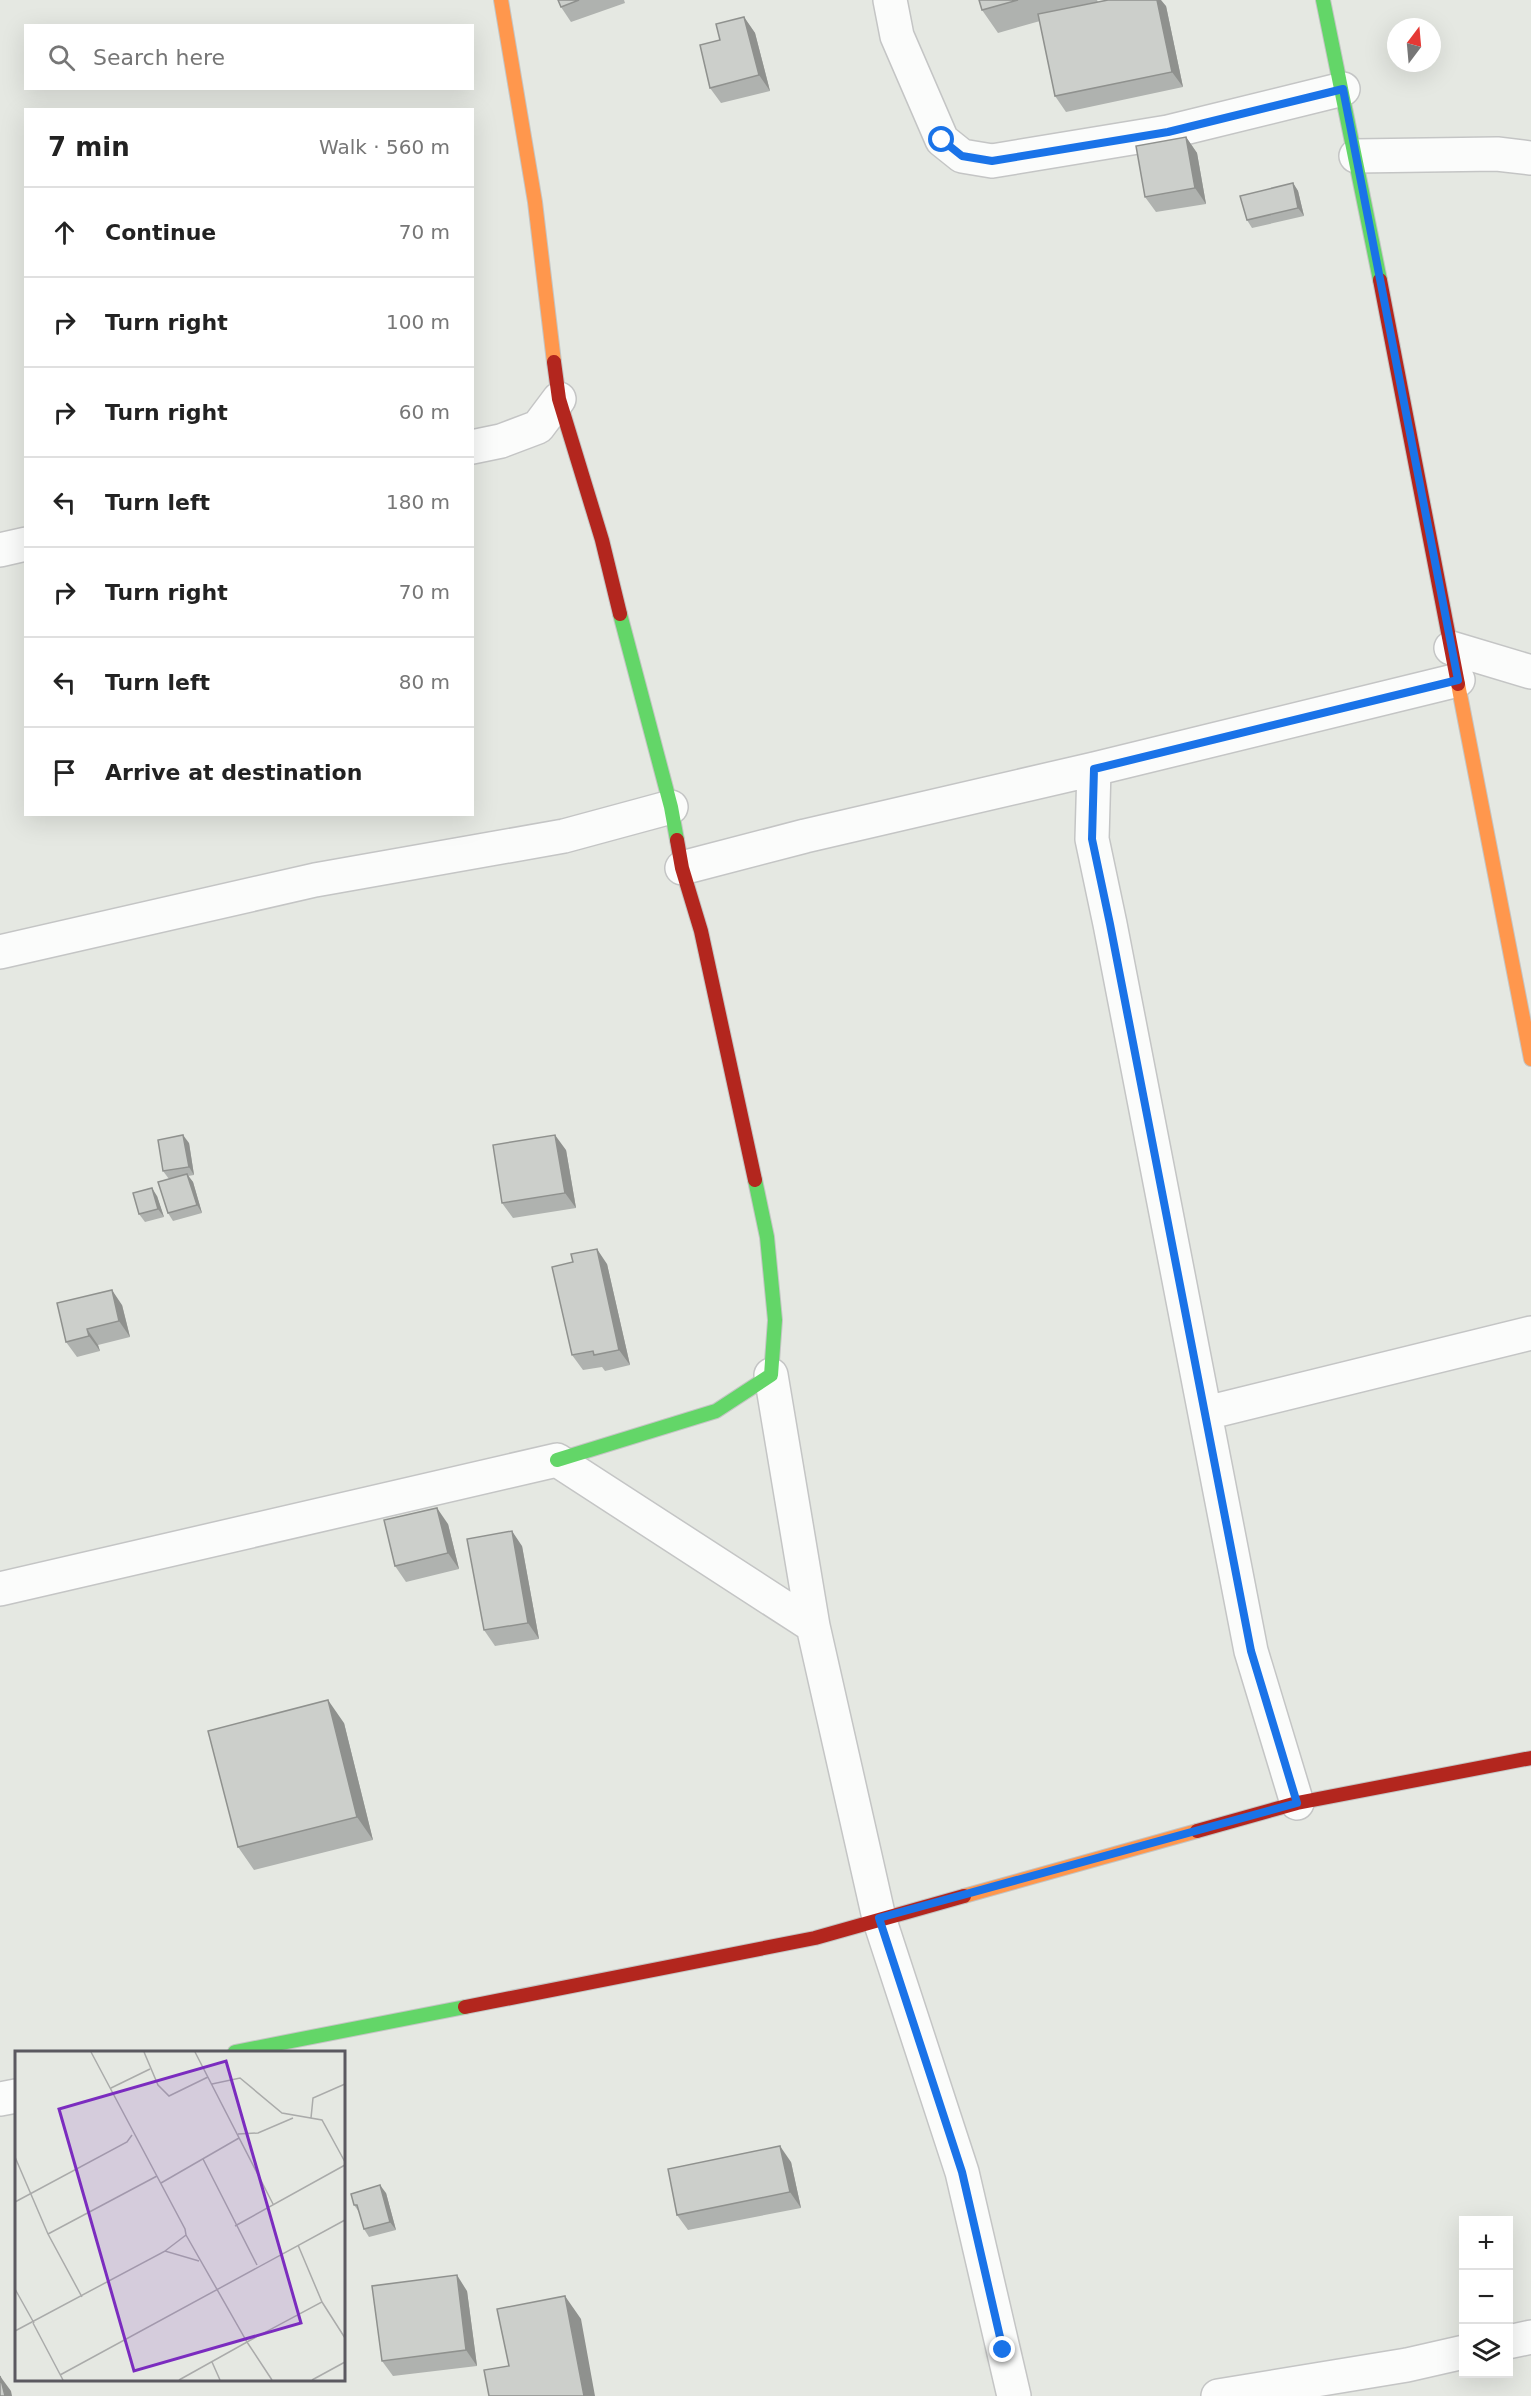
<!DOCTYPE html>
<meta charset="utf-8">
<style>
:root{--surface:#fff;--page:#f6f6f6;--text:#222;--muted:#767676;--line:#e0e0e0}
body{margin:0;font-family:"DejaVu Sans",sans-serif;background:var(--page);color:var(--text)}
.controls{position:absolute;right:18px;bottom:18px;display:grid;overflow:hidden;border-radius:0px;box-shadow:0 6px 24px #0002}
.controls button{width:54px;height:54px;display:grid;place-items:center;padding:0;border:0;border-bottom:2px solid var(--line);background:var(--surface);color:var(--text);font:30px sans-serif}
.compass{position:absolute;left:1387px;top:18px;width:54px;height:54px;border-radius:50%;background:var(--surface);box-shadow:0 6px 24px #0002;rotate:16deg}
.stop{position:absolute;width:18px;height:18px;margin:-14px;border:4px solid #1a73e8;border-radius:50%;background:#fff}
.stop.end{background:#1a73e8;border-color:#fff;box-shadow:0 2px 6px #0008}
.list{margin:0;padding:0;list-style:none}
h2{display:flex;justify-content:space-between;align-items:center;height:78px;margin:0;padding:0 24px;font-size:26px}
h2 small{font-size:20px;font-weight:400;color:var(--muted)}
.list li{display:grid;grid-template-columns:39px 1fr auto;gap:18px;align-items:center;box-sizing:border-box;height:90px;padding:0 24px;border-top:2px solid var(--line)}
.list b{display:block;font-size:22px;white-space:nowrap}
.list em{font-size:20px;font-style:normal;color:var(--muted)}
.icon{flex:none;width:33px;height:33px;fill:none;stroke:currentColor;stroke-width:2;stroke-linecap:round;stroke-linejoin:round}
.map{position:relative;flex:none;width:1531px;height:2396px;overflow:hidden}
.search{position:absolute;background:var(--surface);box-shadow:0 6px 24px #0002;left:24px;top:24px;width:450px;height:66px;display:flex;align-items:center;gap:15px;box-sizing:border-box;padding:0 21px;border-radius:0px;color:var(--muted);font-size:22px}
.panel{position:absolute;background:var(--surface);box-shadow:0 6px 24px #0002;left:24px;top:108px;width:450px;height:708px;border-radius:0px}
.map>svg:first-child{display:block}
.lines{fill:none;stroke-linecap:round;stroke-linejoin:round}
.street-casing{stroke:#c4c5c5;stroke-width:36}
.fast-casing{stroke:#c4c5c4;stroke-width:16}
.slow-casing{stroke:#c4c5c4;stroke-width:16}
.jam-casing{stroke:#c4c5c4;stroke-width:16}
.street{stroke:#fbfcfb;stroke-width:33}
.fast{stroke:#63d668;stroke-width:14}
.slow{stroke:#ff974d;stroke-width:14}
.jam{stroke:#b3261e;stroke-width:14}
.wall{fill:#afb2af}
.shaded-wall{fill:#8f918e}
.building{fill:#cccfcb;stroke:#8f918e;stroke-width:1.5}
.route{stroke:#1a73e8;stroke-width:8}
.inset-road{fill:none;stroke:#aaabaa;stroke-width:1.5}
.view{fill:#7b2cbf;fill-opacity:0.15;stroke:#7b2cbf;stroke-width:3}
.inset-edge{fill:none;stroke:#5b5960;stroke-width:3}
</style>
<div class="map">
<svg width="1531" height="2396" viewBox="0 0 1531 2396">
<rect width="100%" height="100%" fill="#e5e8e2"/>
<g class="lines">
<!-- street casing -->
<g class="street-casing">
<path id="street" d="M890 0 897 36 942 140 962 156 992 161 1168 132 1343 89
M1356 156 1497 154 1531 158
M472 447 501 441 538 427 559 399
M0 550 26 544
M1451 648 1531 672
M1094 769 1092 839 1110 924 1251 1651 1297 1803
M682 868 805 836 1094 769 1458 680
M0 952 315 880 564 836 671 807
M771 1375 813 1626 879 1918 962 2172 1014 2396
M1206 1413 1531 1333
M0 1589 557 1460 813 1626
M0 2099 16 2096
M1508 2342 1531 2337
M1218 2396 1407 2365 1464 2352"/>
</g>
<!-- fast casing -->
<g class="fast-casing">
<path id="fast" d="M1323 0 1380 280
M620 614 671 807 677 840
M557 1460 716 1411 771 1375 775 1320 767 1237 755 1180
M235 2052 465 2007"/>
</g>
<!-- slow casing -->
<g class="slow-casing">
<path id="slow" d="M501 0 535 202 554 362
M1458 684 1531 1059
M964 1896 1197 1831"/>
</g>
<!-- jam casing -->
<g class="jam-casing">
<path id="jam" d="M1380 280 1458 684
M554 362 559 399 602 540 620 614
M677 840 682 868 701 931 755 1180
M1197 1831 1297 1803 1531 1758
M465 2007 815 1938 964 1896"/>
</g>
<!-- street -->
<use href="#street" class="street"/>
<!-- fast -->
<use href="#fast" class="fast"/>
<!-- slow -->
<use href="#slow" class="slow"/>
<!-- jam -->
<use href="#jam" class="jam"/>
</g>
<!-- wall -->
<path class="wall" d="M558 0H624L625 3 571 22 561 7Z
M979 0H1097L1098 2 1166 6 1183 87 1066 112 1055 96 1040 21 998 33 982 10Z
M744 17 755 33 770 91 721 103 710 88 720 40Z
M1186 137 1197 153 1206 204 1156 212 1145 197Z
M1293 183 1298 191 1304 216 1252 228 1247 220Z
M189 1143 194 1175 188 1176 193 1182 202 1213 173 1221 168 1213 169 1179 163 1171Z
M566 1150 576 1208 513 1218 502 1203Z
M157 1196 164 1217 145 1222 139 1214Z
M607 1264 630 1365 605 1371 602 1367 583 1370 572 1355Z
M122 1305 130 1337 98 1345 100 1351 77 1357 66 1342Z
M448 1524 459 1569 406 1582 395 1566Z
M522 1546 539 1639 495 1646 484 1630Z
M344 1723 373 1840 254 1870 238 1847Z
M791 2162 801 2208 688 2230 677 2215Z
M386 2193 396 2230 369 2237 364 2229 359 2212 354 2205Z
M467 2291 477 2366 393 2376 382 2361Z"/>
<!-- shaded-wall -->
<path class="shaded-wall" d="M1157 0H1161L1166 6 1183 87 1172 72Z
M744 17 755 33 770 91 759 75Z
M1186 137 1197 153 1206 204 1195 188Z
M1293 183 1298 191 1304 216 1298 208Z
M183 1135 189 1143 194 1175 189 1167Z
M555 1135 566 1150 576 1208 565 1193Z
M187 1174 193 1182 202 1213 197 1205Z
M152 1188 157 1196 164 1217 158 1209Z
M597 1249 607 1264 630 1365 619 1350Z
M112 1290 122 1305 130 1337 119 1321Z
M87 1329 98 1345 100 1351 89 1336Z
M437 1508 448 1524 459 1569 448 1553Z
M512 1531 522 1546 539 1639 528 1623Z
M328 1700 344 1723 373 1840 357 1817Z
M780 2146 791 2162 801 2208 790 2192Z
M380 2185 386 2193 396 2230 390 2222Z
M457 2275 467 2291 477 2366 466 2350Z
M565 2296 581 2319 595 2396H584Z
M0 2376 11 2391 12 2396H5Z"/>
<!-- building -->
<path class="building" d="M558 0H579L561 7Z
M979 0H1018L982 10Z
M1108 0H1157L1172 72 1055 96 1038 14Z
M744 17 759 75 710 88 700 45 720 40 716 24Z
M1186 137 1195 188 1145 197 1136 146Z
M1293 183 1298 208 1247 220 1240 196Z
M183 1135 189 1167 163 1171 158 1140Z
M555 1135 565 1193 502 1203 493 1145Z
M187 1174 197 1205 168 1213 158 1182Z
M152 1188 158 1209 139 1214 133 1193Z
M597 1249 619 1350 594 1355 593 1351 572 1355 552 1267 573 1262 571 1254Z
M112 1290 119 1321 87 1329 89 1336 66 1342 57 1303Z
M437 1508 448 1553 395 1566 384 1520Z
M512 1531 528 1623 484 1630 467 1539Z
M328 1700 357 1817 238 1847 208 1731Z
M780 2146 790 2192 677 2215 668 2169Z
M380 2185 390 2222 364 2229 357 2205H354L351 2194Z
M457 2275 466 2350 382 2361 372 2286Z
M565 2296 584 2396H489L484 2370 509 2366 497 2309Z
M0 2376 5 2396H0Z"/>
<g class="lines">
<!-- route -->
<path class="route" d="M942 140 962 156 992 161 1168 132 1343 89 1458 680 1094 769 1092 839 1110 924 1251 1651 1297 1803 879 1918 962 2172 1003 2350"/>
</g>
<!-- overview -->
<g transform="translate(15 2051)">
<rect width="330" height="330" fill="#e5e8e2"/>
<path class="inset-road" d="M76 1 170 178 171 184 150 200M129 1 143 34 154 45 193 26M180 1 258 153M197 33 225 27 267 62 307 69 330 111M96 37 135 18M296 67 298 47 330 33M223 83 243 82 278 67M0 106 33 183 67 246M188 108 242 214M146 132 224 87M0 151 112 91 117 84M220 175 330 114M33 183 142 125M171 184 232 291 307 251 283 194M0 238 19 272M307 251 330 287M18 272 48 329M0 280 150 200 184 210M197 311 205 329M45 324 330 169M164 329 232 291 257 329M297 329 330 311"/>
<path class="view" d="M211 10 286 272 119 320 44 58Z"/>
<rect width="330" height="330" class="inset-edge"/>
</g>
</svg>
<div class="controls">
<button>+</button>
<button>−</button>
<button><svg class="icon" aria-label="layers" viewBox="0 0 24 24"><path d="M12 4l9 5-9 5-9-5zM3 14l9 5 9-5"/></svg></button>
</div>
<svg class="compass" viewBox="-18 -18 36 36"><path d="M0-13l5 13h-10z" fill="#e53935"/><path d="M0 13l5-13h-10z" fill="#767676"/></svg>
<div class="stop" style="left:942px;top:140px"></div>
<div class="stop end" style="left:1003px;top:2350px"></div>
<div class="search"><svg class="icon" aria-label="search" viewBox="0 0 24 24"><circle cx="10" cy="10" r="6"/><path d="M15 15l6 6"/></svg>Search here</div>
<section class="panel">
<h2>7 min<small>Walk · 560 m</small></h2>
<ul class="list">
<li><svg class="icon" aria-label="ahead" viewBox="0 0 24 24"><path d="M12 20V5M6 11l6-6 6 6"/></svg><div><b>Continue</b></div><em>70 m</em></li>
<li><svg class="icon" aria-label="right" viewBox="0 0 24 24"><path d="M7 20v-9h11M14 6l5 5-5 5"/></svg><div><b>Turn right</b></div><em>100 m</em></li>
<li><svg class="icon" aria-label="right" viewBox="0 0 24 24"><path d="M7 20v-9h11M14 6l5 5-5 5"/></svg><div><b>Turn right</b></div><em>60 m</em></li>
<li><svg class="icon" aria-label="left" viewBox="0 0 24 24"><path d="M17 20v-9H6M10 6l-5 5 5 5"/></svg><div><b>Turn left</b></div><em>180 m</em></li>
<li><svg class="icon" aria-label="right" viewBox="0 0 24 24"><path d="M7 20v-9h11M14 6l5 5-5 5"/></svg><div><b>Turn right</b></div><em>70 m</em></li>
<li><svg class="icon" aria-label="left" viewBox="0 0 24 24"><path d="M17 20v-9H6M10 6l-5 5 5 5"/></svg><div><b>Turn left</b></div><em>80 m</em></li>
<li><svg class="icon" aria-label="arrive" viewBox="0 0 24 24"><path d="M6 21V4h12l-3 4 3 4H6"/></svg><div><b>Arrive at destination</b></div></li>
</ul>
</section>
</div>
